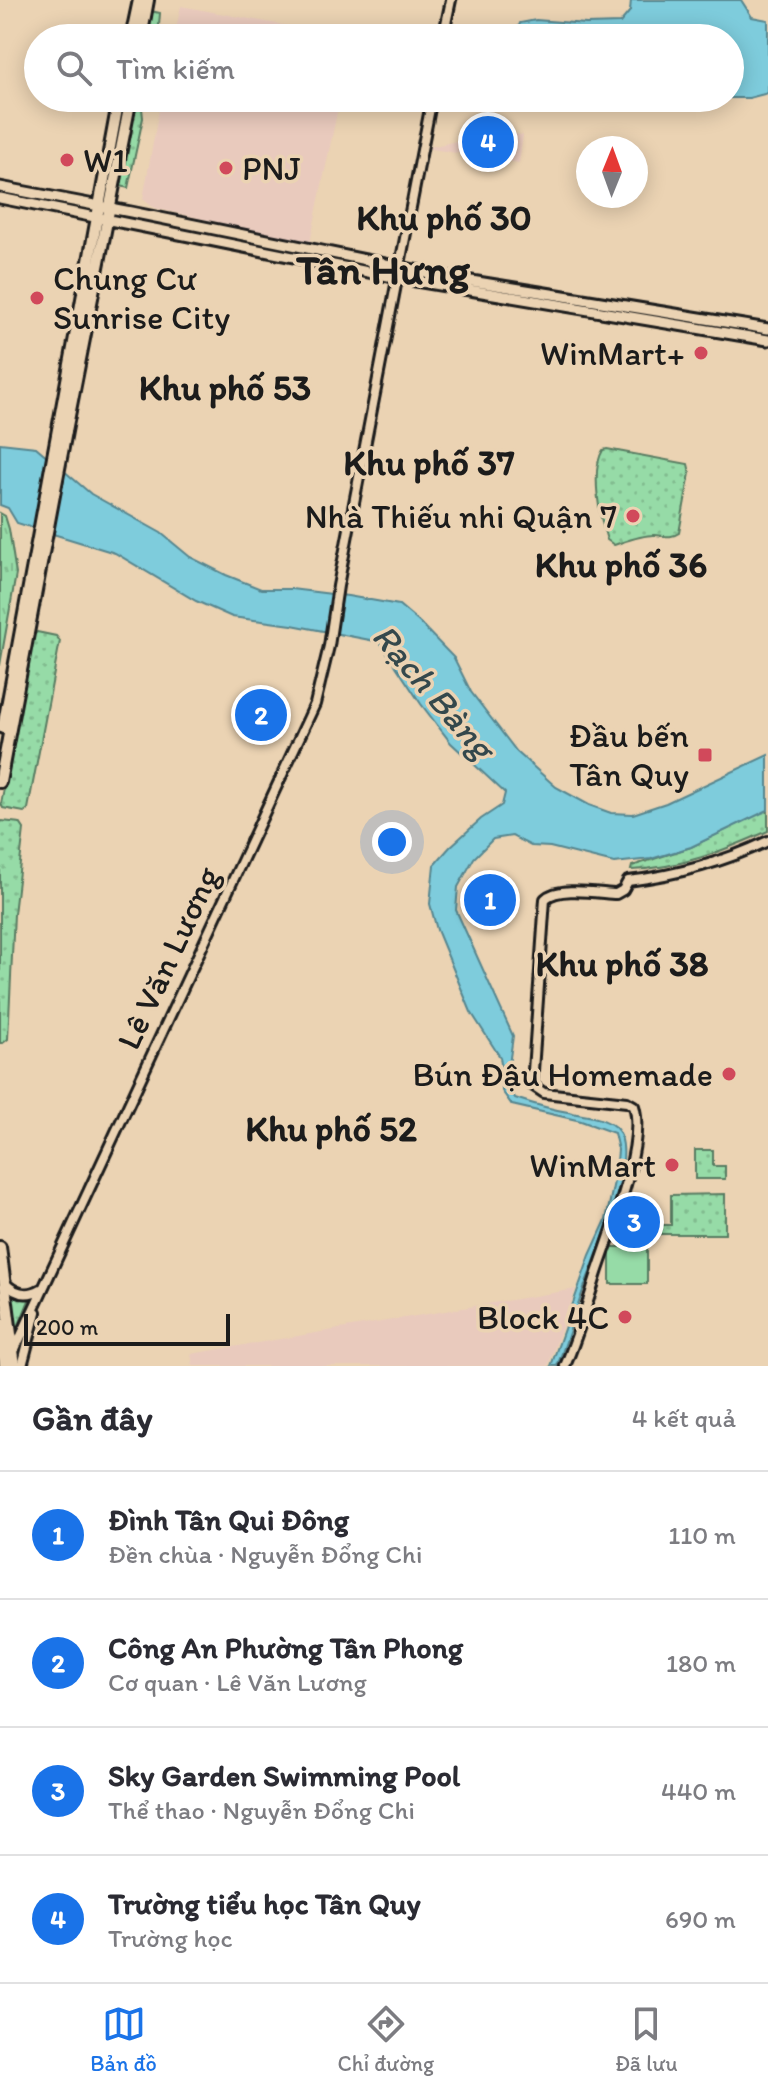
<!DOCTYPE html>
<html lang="vi">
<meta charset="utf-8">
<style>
:root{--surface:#fff;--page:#f2f2f3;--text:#2b2b33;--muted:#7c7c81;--line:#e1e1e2;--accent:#1a73e8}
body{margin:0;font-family:Itim,sans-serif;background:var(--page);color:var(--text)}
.compass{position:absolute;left:576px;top:136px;width:72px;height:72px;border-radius:50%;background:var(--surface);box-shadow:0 4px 20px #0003;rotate:1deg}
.scale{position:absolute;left:24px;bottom:20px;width:206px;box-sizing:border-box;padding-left:8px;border:4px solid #1c1c1c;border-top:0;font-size:22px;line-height:28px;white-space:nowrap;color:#1c1c1c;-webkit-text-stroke:6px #ebd3b3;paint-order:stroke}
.you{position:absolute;left:392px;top:842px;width:28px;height:28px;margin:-20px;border:6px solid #fff;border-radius:50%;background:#1a73e8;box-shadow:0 0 0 12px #1a73e833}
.badge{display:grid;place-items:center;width:52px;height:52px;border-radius:50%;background:var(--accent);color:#fff;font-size:26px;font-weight:700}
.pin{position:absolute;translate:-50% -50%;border:4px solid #fff;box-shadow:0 2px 8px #0006}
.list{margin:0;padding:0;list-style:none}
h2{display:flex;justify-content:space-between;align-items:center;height:104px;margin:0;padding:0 32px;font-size:34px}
h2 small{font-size:26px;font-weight:400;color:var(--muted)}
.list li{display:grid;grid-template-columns:52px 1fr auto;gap:24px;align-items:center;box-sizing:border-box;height:128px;padding:0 32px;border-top:2px solid var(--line)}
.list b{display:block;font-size:30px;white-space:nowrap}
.list p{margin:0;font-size:26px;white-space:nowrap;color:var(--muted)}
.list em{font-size:26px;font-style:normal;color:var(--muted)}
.icon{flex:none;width:44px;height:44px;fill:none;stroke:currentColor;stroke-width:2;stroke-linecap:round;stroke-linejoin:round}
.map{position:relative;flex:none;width:768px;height:1366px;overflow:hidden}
.search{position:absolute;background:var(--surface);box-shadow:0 4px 20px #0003;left:24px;right:24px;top:24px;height:88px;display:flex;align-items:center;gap:20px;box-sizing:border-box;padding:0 28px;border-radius:44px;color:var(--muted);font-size:30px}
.sheet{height:616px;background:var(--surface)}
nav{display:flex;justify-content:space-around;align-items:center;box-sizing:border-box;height:112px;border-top:2px solid var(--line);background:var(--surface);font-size:22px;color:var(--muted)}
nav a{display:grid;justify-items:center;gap:4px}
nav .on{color:var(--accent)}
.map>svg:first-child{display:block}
.built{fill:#e9cabd}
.grass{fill:url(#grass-tufts);stroke:#597c62;stroke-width:2}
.park{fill:url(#park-dots);stroke:#597c62;stroke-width:2}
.pitch{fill:#96dba7;stroke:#597c62;stroke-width:2}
.water{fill:#7eccdc;stroke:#57868f;stroke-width:2}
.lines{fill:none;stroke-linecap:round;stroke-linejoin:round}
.tertiary-casing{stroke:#1c1c1c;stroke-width:14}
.secondary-casing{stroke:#1c1c1c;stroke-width:15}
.primary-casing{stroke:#1c1c1c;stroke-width:16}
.tertiary{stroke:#ebd3b3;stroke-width:8}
.secondary{stroke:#ebd3b3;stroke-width:9}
.primary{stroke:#ebd3b3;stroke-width:10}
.poi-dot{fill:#d1495b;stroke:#ebd3b3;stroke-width:3}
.labels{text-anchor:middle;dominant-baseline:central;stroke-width:7;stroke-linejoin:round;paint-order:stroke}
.poi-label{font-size:34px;fill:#1c1c1c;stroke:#ebd3b3;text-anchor:end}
.street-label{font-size:34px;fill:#1c1c1c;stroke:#ebd3b3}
.neighbourhood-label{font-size:36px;font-weight:bold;fill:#1c1c1c;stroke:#ebd3b3}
.water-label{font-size:36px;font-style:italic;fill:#34484c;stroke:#ebd3b3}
.district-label{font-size:42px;font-weight:bold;fill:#1c1c1c;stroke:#ebd3b3}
</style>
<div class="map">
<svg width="768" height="1366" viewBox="0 0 768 1366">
<defs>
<pattern id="grass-tufts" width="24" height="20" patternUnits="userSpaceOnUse" patternTransform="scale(2)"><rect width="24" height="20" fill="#96dba7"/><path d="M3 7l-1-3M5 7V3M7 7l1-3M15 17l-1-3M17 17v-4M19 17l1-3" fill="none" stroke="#81bb8f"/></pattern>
<pattern id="park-dots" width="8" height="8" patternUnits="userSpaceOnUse" patternTransform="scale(2)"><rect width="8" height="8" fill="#96dba7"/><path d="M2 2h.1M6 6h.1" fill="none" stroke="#81bb8f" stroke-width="1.8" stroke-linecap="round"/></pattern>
</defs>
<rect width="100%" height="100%" fill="#ebd3b3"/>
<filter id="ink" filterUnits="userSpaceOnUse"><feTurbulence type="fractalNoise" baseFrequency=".0125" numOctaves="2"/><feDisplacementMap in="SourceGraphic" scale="16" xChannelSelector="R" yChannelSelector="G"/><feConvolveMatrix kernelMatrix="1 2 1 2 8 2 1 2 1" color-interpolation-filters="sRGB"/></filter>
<g filter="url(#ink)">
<!-- built -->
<path class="built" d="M181 6 353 38H174Z
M161 98H340L310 243 154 208 143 199Z
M498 132 523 135 519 163 425 148Z
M576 1289 548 1366H193L191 1354Z"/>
<!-- grass -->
<path class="grass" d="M0 513 5 516 9 529 16 574 0 665Z"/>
<!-- park -->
<path class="park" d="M151 11 160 13 158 38H146Z
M135 98H143L142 108 143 118 128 188 121 186 123 175 120 167Z
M607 449 688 464 690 473 679 533C670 539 664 535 654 535 641 535 626 541 614 545L607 540C600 518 590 471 603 450Z
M37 632 56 636 60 641 28 809 24 812 3 808 1 804 33 636Z
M768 809V831C723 851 681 868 631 870L632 866 691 847Z
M2 821 20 823 24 829 14 914 8 1039 3 1043H0V823Z
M695 1150H713V1166H725V1179H695Z
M725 1194V1234H659V1225H671V1195Z
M11 1293 30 1298 16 1332Z"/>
<!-- pitch -->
<path class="pitch" d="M610 1247H647V1284H610Z"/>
<!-- water -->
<path class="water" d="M631 0H741L752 17 768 20V93L749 98H730V38H599L557 33 538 35 537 38H515L520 23 536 20 586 24 620 23 630 11Z
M0 443 36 447 91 494 161 533 190 557 226 575 261 589H291L348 596 399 605 419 622 454 658 471 692 517 752 556 787 589 805 611 813 633 814 666 803 768 755V810L691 847 651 859 614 863 550 847 531 846 512 836 493 839 474 858 458 887 456 910 513 1036 509 1065V1086L515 1098C533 1104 550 1109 568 1112 584 1116 602 1116 615 1127 642 1151 596 1256 585 1285 575 1312 568 1339 557 1366H551L590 1255 606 1220 616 1172 618 1150 614 1133 581 1121 512 1105 502 1091V1071L500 1057 471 1012 437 930 430 904 434 865 450 847 481 819 502 805 505 793 451 743 421 704 380 642 292 625 232 617 196 601 115 553 17 523 8 508 0 505Z
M625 1213H642V1241L623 1242 619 1239 620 1232 626 1231Z"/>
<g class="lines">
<!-- tertiary casing -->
<g class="tertiary-casing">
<path id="tertiary" d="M443 38 451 0
M4 1282C15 1294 27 1297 41 1289
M14 1351 315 704 329 646 338 586 432 98
M22 1366 36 1312
M565 1366C578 1336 587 1304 597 1273 610 1234 646 1143 634 1106L627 1102 544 1093 532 1085 545 899C558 886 597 893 616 894L623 890 628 881C677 875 724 862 768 841"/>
</g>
<!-- secondary casing -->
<g class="secondary-casing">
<path id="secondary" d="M0 187 131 212 459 279 768 329
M0 198 398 278 768 340"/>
</g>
<!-- primary casing -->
<g class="primary-casing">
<path id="primary" d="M131 38 139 0
M141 38 148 0
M3 728 119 98
M0 782 67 426 131 98
M0 1247 15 1366
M0 1322 5 1366"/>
</g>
<!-- tertiary -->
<use href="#tertiary" class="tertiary"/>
<!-- secondary -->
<use href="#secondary" class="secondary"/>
<!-- primary -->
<use href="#primary" class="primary"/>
</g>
</g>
<!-- markers -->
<g class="poi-dot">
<circle cx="67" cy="160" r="8"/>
<circle cx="226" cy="168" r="8"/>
<circle cx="37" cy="298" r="8"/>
<circle cx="701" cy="353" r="8"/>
<circle cx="633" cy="516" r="8"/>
<rect x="697" y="747" width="16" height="16" rx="4"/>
<circle cx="729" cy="1074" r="8"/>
<circle cx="672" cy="1165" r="8"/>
<circle cx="625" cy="1317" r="8"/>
</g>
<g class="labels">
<!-- poi labels -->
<g class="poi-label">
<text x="83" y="160" text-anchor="start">W1</text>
<text x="242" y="168" text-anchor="start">PNJ</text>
<text x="53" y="278" text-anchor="start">Chung Cư<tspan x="53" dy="39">Sunrise City</tspan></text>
<text x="685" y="353">WinMart+</text>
<text x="617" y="516">Nhà Thiếu nhi Quận 7</text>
<text x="689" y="735">Đầu bến<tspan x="689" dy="39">Tân Quy</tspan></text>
<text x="713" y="1074">Bún Đậu Homemade</text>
<text x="656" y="1165">WinMart</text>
<text x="609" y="1317">Block 4C</text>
</g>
<!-- street labels -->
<g class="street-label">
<text transform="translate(168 958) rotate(-65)">Lê Văn Lương</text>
</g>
<!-- neighbourhood labels -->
<g class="neighbourhood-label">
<text x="444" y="217">Khu phố 30</text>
<text x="225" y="387">Khu phố 53</text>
<text x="429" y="462">Khu phố 37</text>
<text x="621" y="564">Khu phố 36</text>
<text x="622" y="963">Khu phố 38</text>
<text x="331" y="1128">Khu phố 52</text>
</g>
<!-- water labels -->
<g class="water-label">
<text transform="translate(434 691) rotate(49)">Rạch Bàng</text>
</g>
<!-- district labels -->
<g class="district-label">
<text x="383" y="269">Tân Hưng</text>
</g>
</g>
</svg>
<svg class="compass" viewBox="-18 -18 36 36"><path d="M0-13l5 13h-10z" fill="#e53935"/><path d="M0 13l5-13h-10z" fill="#7c7c81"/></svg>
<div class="scale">200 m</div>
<div class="you"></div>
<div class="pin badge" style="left:490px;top:900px">1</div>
<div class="pin badge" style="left:261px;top:715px">2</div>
<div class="pin badge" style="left:634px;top:1222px">3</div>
<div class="pin badge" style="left:488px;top:142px">4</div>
<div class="search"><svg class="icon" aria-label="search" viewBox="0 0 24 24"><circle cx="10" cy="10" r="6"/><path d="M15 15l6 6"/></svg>Tìm kiếm</div>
</div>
<section class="sheet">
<h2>Gần đây<small>4 kết quả</small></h2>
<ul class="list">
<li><span class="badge">1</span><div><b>Đình Tân Qui Đông</b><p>Đền chùa · Nguyễn Đổng Chi</p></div><em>110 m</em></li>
<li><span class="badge">2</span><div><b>Công An Phường Tân Phong</b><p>Cơ quan · Lê Văn Lương</p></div><em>180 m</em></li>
<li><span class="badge">3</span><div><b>Sky Garden Swimming Pool</b><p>Thể thao · Nguyễn Đổng Chi</p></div><em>440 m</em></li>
<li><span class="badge">4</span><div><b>Trường tiểu học Tân Quy</b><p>Trường học</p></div><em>690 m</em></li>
</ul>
</section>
<nav>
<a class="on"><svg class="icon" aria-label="map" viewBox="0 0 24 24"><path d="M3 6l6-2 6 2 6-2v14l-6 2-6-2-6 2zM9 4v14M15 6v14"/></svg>Bản đồ</a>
<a><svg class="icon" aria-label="directions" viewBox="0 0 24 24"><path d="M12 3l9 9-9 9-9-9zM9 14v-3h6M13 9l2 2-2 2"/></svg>Chỉ đường</a>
<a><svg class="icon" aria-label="saved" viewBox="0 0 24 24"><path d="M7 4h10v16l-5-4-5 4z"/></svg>Đã lưu</a>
</nav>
